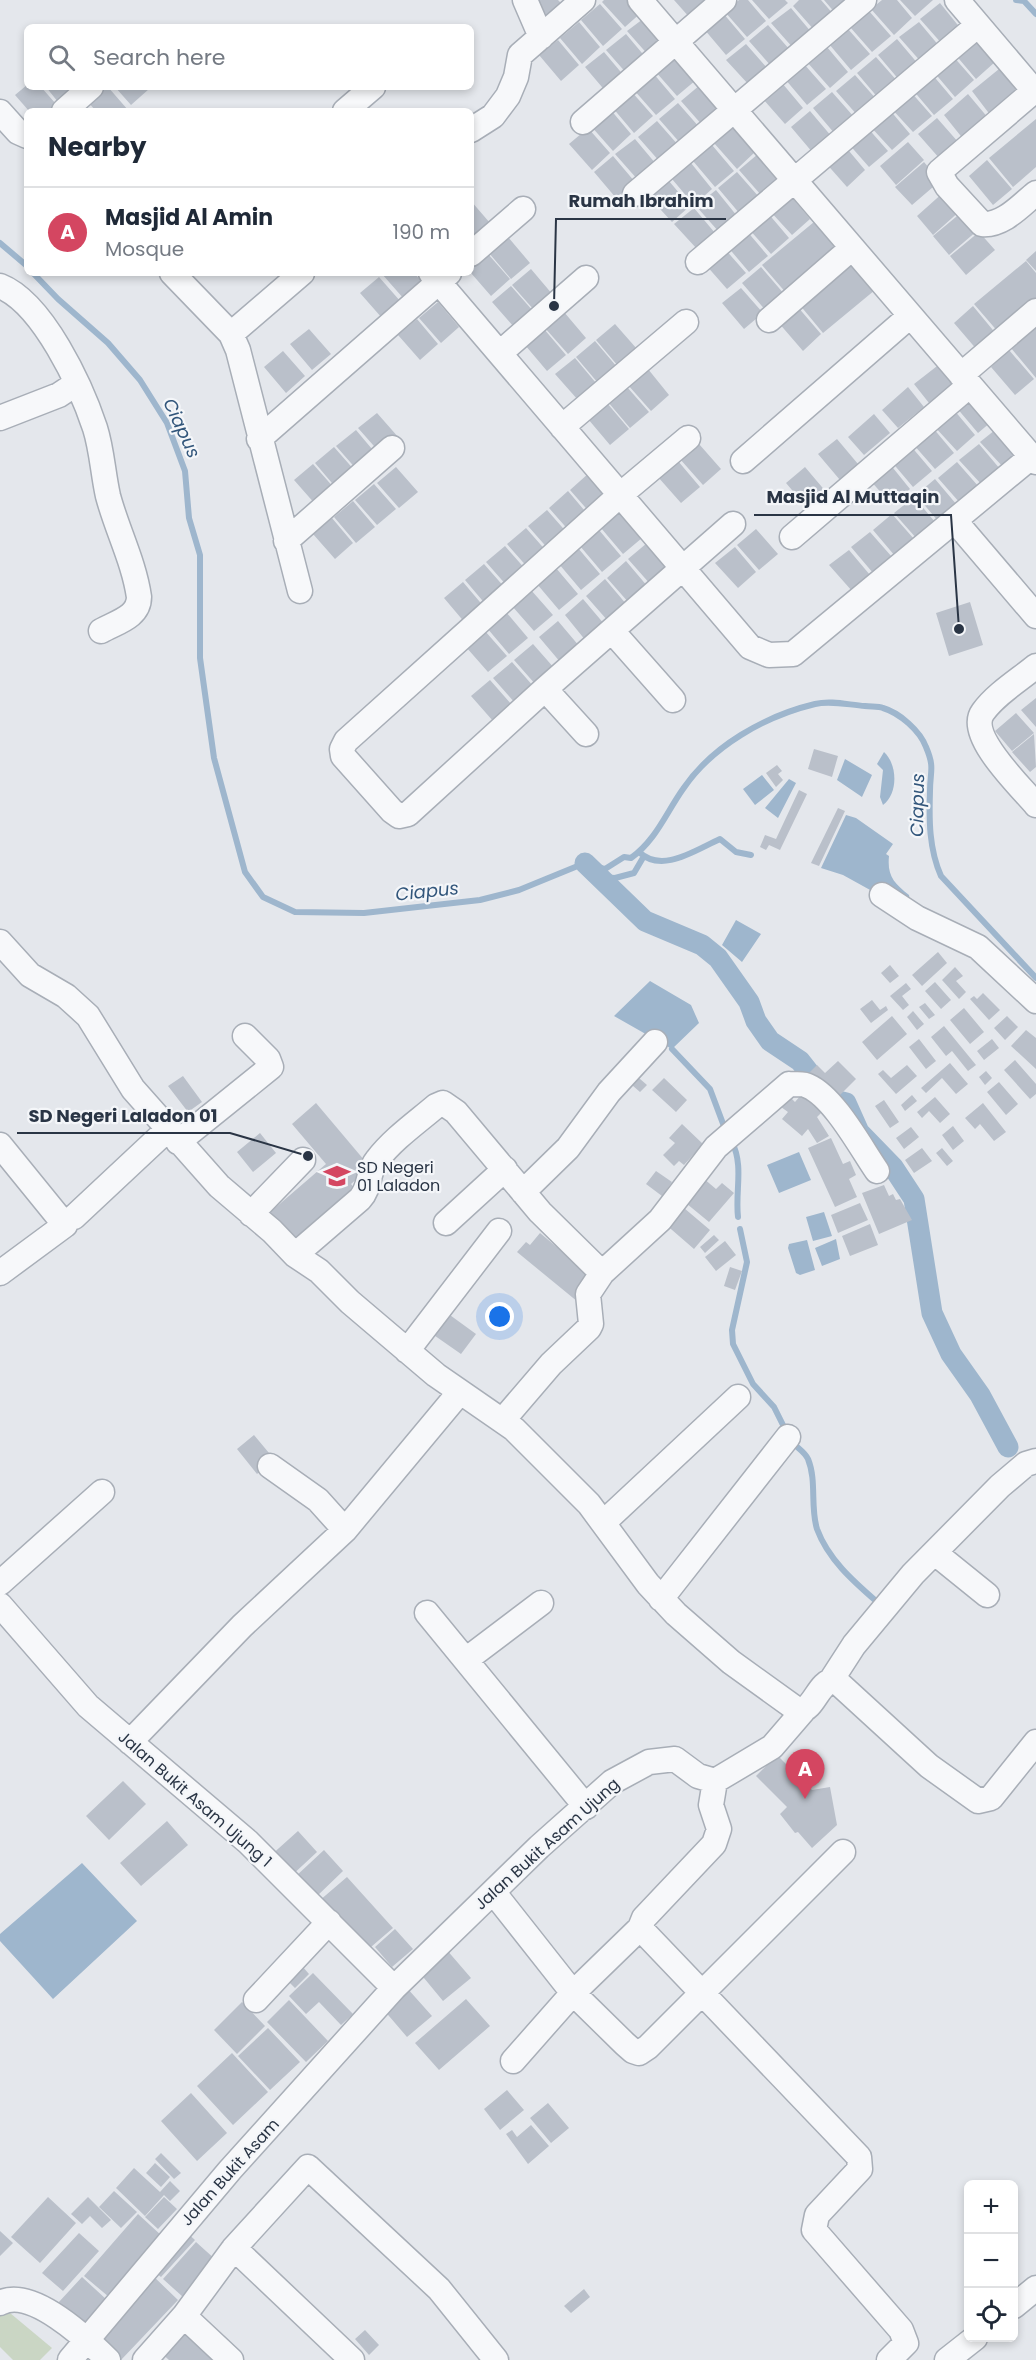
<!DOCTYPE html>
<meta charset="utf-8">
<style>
:root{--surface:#fff;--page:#f6f6f7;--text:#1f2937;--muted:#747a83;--line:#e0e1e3;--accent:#d44661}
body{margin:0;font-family:Poppins,sans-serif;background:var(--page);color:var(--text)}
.controls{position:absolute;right:18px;bottom:18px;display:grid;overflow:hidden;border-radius:9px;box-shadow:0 3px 9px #0003}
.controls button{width:54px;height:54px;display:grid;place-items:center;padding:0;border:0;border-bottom:2px solid var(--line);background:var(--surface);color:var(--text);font:30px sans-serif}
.you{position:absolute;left:500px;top:1317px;width:21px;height:21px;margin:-15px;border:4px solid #fff;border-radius:50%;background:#1a73e8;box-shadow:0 0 0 9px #1a73e833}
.badge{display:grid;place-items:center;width:39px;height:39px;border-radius:50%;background:var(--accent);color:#fff;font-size:20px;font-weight:700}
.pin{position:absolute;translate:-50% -50px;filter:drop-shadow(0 2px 3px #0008)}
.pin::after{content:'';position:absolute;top:32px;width:21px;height:18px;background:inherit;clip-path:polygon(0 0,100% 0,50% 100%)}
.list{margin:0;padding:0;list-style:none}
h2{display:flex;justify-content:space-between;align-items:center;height:78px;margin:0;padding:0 24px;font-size:26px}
h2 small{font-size:20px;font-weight:400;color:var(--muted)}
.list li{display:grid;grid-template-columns:39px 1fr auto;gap:18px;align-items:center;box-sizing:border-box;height:90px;padding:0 24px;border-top:2px solid var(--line)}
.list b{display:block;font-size:22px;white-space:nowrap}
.list p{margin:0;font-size:20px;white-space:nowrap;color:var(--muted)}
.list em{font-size:20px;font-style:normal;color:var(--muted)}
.icon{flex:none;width:33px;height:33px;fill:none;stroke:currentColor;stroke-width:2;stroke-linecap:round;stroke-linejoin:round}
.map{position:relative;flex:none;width:1036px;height:2360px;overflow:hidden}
.search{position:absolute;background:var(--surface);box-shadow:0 3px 9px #0003;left:24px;top:24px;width:450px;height:66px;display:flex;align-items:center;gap:15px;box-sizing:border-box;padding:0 21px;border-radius:9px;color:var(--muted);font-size:22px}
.panel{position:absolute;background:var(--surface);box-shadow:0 3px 9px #0003;left:24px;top:108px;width:450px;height:168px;border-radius:9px}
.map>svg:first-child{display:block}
.green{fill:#cad6c4}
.water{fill:#9eb6cd}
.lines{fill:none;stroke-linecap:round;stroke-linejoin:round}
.stream{stroke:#9eb6cd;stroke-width:6}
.canal{stroke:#9eb6cd;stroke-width:21}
.building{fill:#bac0ca}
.minor-casing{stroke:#a8aeb7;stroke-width:27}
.minor{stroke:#f7f8fa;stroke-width:24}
.labels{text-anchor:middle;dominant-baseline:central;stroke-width:4.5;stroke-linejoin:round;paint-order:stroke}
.poi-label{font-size:16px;fill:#2a3545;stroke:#f4f6f9;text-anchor:start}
.street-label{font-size:16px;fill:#2a3545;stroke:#f4f6f9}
.water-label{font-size:18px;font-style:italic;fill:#32567b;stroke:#f4f6f9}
.leader{fill:none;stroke:#2a3545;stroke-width:2}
.callout-dot{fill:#2a3545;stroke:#f4f6f9;stroke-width:2}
.callout-label{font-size:18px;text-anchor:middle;font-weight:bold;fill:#2a3545;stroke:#f4f6f9;stroke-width:4.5;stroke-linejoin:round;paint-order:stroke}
</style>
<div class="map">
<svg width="1036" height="2360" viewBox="0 0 1036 2360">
<rect width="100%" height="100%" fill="#e4e7ec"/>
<!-- green -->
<path class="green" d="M4 2308 52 2348 40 2360H13L0 2347V2312Z"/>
<!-- water -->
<path class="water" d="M884 752C898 765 898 794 883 805L880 797 883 770 877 764Z
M845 759 872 775 862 797 837 780Z
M762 775 774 790 755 805 743 789Z
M789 779 796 783 778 818 765 808Z
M846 815 856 818 893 844 886 854 889 856C887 876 894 883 909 895L910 901 881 896 843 875 821 868Z
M736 920 761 934 742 962 722 945Z
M650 981 691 1005 699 1023 672 1049 614 1016Z
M799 1152 811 1180 779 1193 767 1165Z
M824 1212 832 1236 813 1241 806 1217Z
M836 1239 840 1259 822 1266 815 1248Z
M807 1240 815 1270 800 1275 796 1273 788 1248 789 1244Z
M82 1863 137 1921 53 1999 0 1941V1934Z"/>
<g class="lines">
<!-- stream -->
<path class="stream" d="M1016 0 1024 1 1036 14
M0 243 27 266
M33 273 58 299 108 343 140 380 167 423 185 471 189 518 200 555V658L214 758 245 872 263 897 295 912 364 913 480 900 519 890 585 863 605 869 624 857 631 858C656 840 666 813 683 789 712 746 765 716 815 704 831 700 849 705 865 706 871 707 878 706 883 708 900 713 920 731 926 747 935 768 930 771 930 791 929 820 929 849 941 876L1036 978
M639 852C662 874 695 850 720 839L736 852 751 855
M600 877 615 878 634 873 644 856
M672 1049 710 1089 725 1129
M732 1142C744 1166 735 1191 738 1217
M740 1229 747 1262 732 1330 733 1344 753 1384 774 1407 787 1433
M792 1442C797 1448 804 1451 808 1459 817 1481 810 1507 817 1529 828 1559 853 1581 876 1601"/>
<!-- canal -->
<path class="canal" d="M585 863 645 921 702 945 718 958 749 1002 756 1021 770 1041 800 1061 830 1099 846 1103 859 1132 893 1167 914 1199 932 1313 951 1354 980 1395 1008 1447"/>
</g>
<!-- building -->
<path class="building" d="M533 0H558L565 7 550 19Z
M604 0H633L643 11 625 27 602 2Z
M674 0H707L690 18Z
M739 0H748L766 21 747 37 725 12Z
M752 0H785L788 3 769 19Z
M799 0H821L834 15 815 31 793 6Z
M824 0H852L836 14Z
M882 0H897L912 18 894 35 871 9Z
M900 0H933L915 16Z
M940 3 961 29 943 45 920 19Z
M600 4 622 29 603 46 581 20Z
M791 8 812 33 794 49 771 23Z
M869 11 891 36 872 52 850 27Z
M723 13 745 39 726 55 704 29Z
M647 16 668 41 650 57 627 31Z
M579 22 600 47 582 64 560 38Z
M919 22 940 47 922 63 899 37Z
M768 25 790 50 771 66 749 41Z
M848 29 870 54 851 70 829 44Z
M626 34 647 59 628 75 606 50Z
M974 37 995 62 976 79 954 53Z
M897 39 919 65 900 81 878 55Z
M558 40 579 65 561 81 539 55Z
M746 44 768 69 749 85 726 60Z
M827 47 848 72 830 88 807 62Z
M604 52 625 77 607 93 585 67Z
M674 55 696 80 677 96 655 71Z
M952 55 974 80 955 97 933 71Z
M876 57 898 82 879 99 857 73Z
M804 64 826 89 807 105 785 79Z
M999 69 1019 94 991 116 972 91Z
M653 73 675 99 656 115 633 89Z
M931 73 953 99 934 115 912 89Z
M855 75 877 100 858 116 836 91Z
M782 83 803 108 785 124 763 99Z
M27 85V87H41L56 104 48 111H29L15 95Z
M700 85 721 110 703 126 681 101Z
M46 87H76L58 102Z
M103 87H108L128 110 96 111 86 100Z
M115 87H147L149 89 131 105Z
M631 91 653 116 634 133 612 107Z
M910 91 932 116 913 132 890 107Z
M832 92 854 117 835 134 813 108Z
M968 94 989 119 964 140 944 115Z
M678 103 700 128 681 144 659 119Z
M610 109 631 134 613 151 590 125Z
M889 109 910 134 892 150 869 125Z
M810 111 832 137 813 153 791 127Z
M937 118 959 143 940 159 918 134Z
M1036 119V167L1013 187 989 158Z
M657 121 679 146 660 162 638 137Z
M866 126 888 151 869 167 847 142Z
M734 127 755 152 737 169 714 143Z
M588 128 610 153 592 170 569 144Z
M635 139 656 164 638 180 615 154Z
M908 142 924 160 896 185 880 166Z
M712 145 734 171 715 187 693 161Z
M844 145 865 170 847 187 824 161Z
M758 154 780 179 761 195 739 170Z
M613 156 635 182 616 198 594 172Z
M987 160 1012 189 993 205 969 176Z
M924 162 940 181 912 205 895 187Z
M691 163 712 189 694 205 672 179Z
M737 172 759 197 740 214 718 188Z
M669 181 690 206 672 222 649 197Z
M716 190 737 216 719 232 696 206Z
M945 191 961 210 933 235 917 216Z
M789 194 810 219 792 235 769 210Z
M471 201 490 223 471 240Z
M694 208 715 233 697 249 674 224Z
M767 212 789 238 771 254 748 228Z
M962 212 978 230 949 255 933 236Z
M814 222 838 251 787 294 762 265Z
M746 230 768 256 749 272 727 246Z
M979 232 995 250 966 275 950 256Z
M508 237 530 263 511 279 489 253Z
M724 248 746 273 727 289 705 264Z
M1036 251V271L1026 260Z
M488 254 510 279 491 296 471 273V268Z
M850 261 875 290 823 333 799 304Z
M1026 261 1036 273V302L999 333 974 304Z
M761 267 785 295 767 312 742 283Z
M531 269 553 295 534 310 512 285Z
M414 273 423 283 404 299 382 274Z
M379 277 401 302 382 318 360 293Z
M511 286 533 311 514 327 492 302Z
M741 288 763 313 744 329 722 303Z
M438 302 459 327 441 343 419 318Z
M797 306 821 334 803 351 778 322Z
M973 306 997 335 978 351 954 323Z
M564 312 586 338 568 354 545 328Z
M417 319 438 344 420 360 398 335Z
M615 324 637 349 618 366 596 340Z
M1036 326V378L1011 348Z
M309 329 331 354 312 370 290 344Z
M544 329 566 355 547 371 525 345Z
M595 341 617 367 598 383 576 357Z
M1009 350 1034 379 1015 395 991 367Z
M283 351 305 376 286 393 264 367Z
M575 358 596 383 578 400 555 374Z
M941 363 956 383 929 403 914 384Z
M648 369 669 395 651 411 628 385Z
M627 387 649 412 630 428 608 402Z
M908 387 924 407 898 428 882 410Z
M975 392 997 417 978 433 956 407Z
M607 403 629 429 610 445 588 419Z
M954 410 975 435 957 451 934 426Z
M377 413 399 438 381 454 358 428Z
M874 414 890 433 864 455 848 437Z
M1000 426 1021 451 1003 467 980 442Z
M933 428 954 453 935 469 913 444Z
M356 430 377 455 358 471 336 446Z
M837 439 858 464 840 480 818 454Z
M699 444 721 469 703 485 680 459Z
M979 444 1000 469 982 485 959 460Z
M910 445 932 471 913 487 891 461Z
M334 447 356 472 337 489 315 463Z
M678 461 700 487 681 503 658 477Z
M957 462 979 487 960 503 938 478Z
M889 463 910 489 892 505 869 479Z
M313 464 335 489 316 505 294 480Z
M396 467 418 492 399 508 377 483Z
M805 467 827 493 808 509 786 483Z
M589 473 611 499 592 515 570 490Z
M935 479 957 505 938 521 916 495Z
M374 484 396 509 377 525 355 500Z
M568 491 590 517 571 533 549 508Z
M914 497 935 522 917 539 894 513Z
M353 501 375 527 356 543 334 517Z
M547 510 569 535 550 551 528 526Z
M620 512 642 538 623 554 601 528Z
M892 514 914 539 895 556 873 530Z
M332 518 353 543 335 559 313 534Z
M526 528 548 553 529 569 507 544Z
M756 529 778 554 759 570 737 545Z
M599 530 621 556 602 572 580 546Z
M870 532 892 557 873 573 851 547Z
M647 543 669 569 651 585 628 559Z
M505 546 527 571 508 587 486 562Z
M735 547 756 572 738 588 715 563Z
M578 548 600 574 581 590 559 564Z
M849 550 870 575 852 591 829 565Z
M626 561 648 587 629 603 607 578Z
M484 564 506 589 487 606 465 580Z
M556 568 578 594 559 610 537 584Z
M605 579 627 605 608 621 586 596Z
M463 582 485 608 466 624 444 598Z
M531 590 553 615 534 631 512 606Z
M583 599 605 625 586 641 565 615Z
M970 602 983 645 949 656 936 613Z
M506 612 528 638 509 654 487 628Z
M558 621 580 647 561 663 539 637Z
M485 631 507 656 488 672 466 647Z
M533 644 555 669 536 685 514 660Z
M512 662 534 687 515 703 493 678Z
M490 680 512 705 493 721 471 696Z
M1036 698V727L1021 710Z
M1016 713 1034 733 1012 751 995 731Z
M1034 734 1036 767 1030 772 1012 752Z
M814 749 838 756 832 777 808 769Z
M777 765 782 771 778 774 783 780 776 787 766 773Z
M799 790 807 794 780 850 769 845 766 850 760 847 765 835 776 839Z
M838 808 845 811 819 866 811 863Z
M938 952 947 963 922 986 912 975Z
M890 965 899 976 890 983 881 973Z
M955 967 963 976 956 981 966 992 959 999 942 980Z
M935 982 951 1000 941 1009 925 991Z
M906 983 911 989 902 996 909 1005 903 1010 890 996Z
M983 993 1000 1010 989 1020 970 999 974 996 977 999Z
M872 1000 880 1010 886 1006 888 1010 871 1023 860 1009Z
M925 1003 935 1015 929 1019 919 1007Z
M964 1008 984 1032 970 1044 950 1020Z
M913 1011 924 1024 917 1030 907 1017Z
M892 1016 907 1034 877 1060 862 1042Z
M1007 1016 1018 1027 1005 1040 994 1028Z
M944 1026 976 1065 968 1071 952 1051 946 1056 931 1037Z
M1026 1030 1036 1038V1069L1011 1046Z
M919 1039 936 1061 926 1069 909 1047Z
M992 1039 999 1048 984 1060 977 1051Z
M1015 1060 1036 1084V1094L1030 1099 1004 1070Z
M838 1061 856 1079 836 1099 809 1073 817 1065 825 1073Z
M950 1063 968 1084 956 1094 942 1078 926 1093 921 1088Z
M907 1065 917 1076 896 1094 878 1074 883 1070 891 1078Z
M986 1071 992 1078 985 1085 979 1077Z
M632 1072 647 1085 640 1092 625 1079Z
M183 1076 202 1102 188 1112 168 1086Z
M664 1078 687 1100 676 1112 652 1090Z
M999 1082 1018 1104 1006 1115 987 1092Z
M801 1095 822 1112 817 1117 829 1136 817 1143 808 1129 802 1136 782 1119 788 1112 781 1107 790 1097 795 1102Z
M912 1095 917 1101 905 1111 901 1105Z
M935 1097 950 1114 940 1123 929 1111 922 1118 917 1112Z
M884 1100 899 1122 890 1128 875 1106Z
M316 1103 370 1167 351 1184 357 1191 295 1245 268 1214 326 1164 292 1124Z
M983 1103 1006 1132 994 1141 980 1124 975 1129 965 1118Z
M682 1124 703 1144 684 1165 679 1161 674 1166 663 1155 675 1143 669 1138Z
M953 1126 964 1141 953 1150 942 1135Z
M911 1127 919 1137 904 1149 896 1138Z
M260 1133 276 1153 253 1172 237 1152Z
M831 1138 843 1164 850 1161 856 1175 849 1179 857 1197 835 1207 808 1148Z
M922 1148 932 1161 914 1173 905 1160Z
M942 1148 953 1161 947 1166 936 1153Z
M656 1171 672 1182 662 1196 646 1184Z
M703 1178 716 1189 722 1183 734 1193 709 1222 681 1199Z
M884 1185 889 1196 893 1194 896 1200 900 1199 912 1220 879 1234 862 1193Z
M860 1203 868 1220 838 1233 831 1215Z
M684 1208 710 1230 694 1249 664 1223Z
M870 1224 878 1245 850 1256 842 1236Z
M540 1233 596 1280 578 1302 517 1252 526 1242 530 1245Z
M714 1235 719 1240 705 1253 700 1247Z
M725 1241 736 1255 716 1271 705 1257Z
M730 1267 742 1271 735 1290 724 1286Z
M443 1310 476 1334 461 1354 428 1331Z
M254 1435 274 1459 257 1474 237 1449Z
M777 1755 812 1790 830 1787 837 1825 812 1848 798 1832 795 1833 780 1814 787 1807 756 1776Z
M123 1781 146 1804 109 1840 86 1816Z
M167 1821 188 1845 141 1886 120 1863Z
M298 1831 317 1852 289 1878 269 1857Z
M324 1850 343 1871 315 1898 295 1877Z
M347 1877 393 1928 364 1953 319 1901Z
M395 1929 413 1949 392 1967 375 1947Z
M446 1949 471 1978 443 2001 419 1972Z
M302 1966 309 1974 295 1988 288 1981Z
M313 1973 353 2014 341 2025 319 2002 306 2014 289 1996Z
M407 1988 432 2016 407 2037 383 2009Z
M466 1999 490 2026 439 2070 415 2043Z
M289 2000 328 2041 306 2062 267 2022Z
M242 2002 265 2026 237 2054 214 2030Z
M268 2028 300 2062 270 2090 238 2056Z
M232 2053 268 2092 233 2125 197 2086Z
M507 2090 524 2110 500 2130 484 2109Z
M191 2093 227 2133 197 2161 161 2121Z
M548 2103 569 2128 551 2143 530 2118Z
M531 2125 549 2146 528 2164 506 2134 512 2130 517 2137Z
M161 2153 181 2173 174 2179 155 2159Z
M155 2163 170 2177 161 2187 146 2173Z
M134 2168 160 2192 170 2181 180 2191 170 2201 164 2195 145 2216 116 2188Z
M114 2191 137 2212 121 2228 99 2207Z
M48 2197 76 2223 40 2263 11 2237Z
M88 2197 111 2220 102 2228 90 2216 82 2224 71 2214Z
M164 2197 177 2209 158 2229 145 2217Z
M138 2214 162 2236 109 2297 84 2276Z
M0 2231 13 2243 0 2256Z
M185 2231 195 2240 161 2277 150 2268Z
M79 2233 99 2251 63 2291 42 2273Z
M196 2242 216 2260 183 2297 163 2279Z
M151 2274 178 2300 121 2360H112L89 2338Z
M82 2277 107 2300 82 2326 58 2303Z
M584 2289 590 2297 571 2313 564 2306Z
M182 2329 216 2360H169L160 2352Z
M365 2330 379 2345 369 2355 355 2339Z"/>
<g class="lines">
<!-- minor casing -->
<g class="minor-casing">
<path id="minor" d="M525 0 541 37
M640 0 1036 462
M957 0 1036 93
M1034 91 939 172 947 186 982 224C1003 226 1021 205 1036 193
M64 111 91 87
M345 111 373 87
M0 112 18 132 27 136
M583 122 724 0
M471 130 493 116 508 96 516 77 520 55 583 0
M635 194 864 0
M471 254 523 209
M698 262 978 25
M172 273 231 334 238 350 300 591
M431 273 750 647 769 655 793 654 1031 457
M0 286C43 303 81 386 95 428 102 450 103 474 108 496 117 530 134 562 139 597 139 617 117 622 101 631
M769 320 852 248
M231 334 302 273
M500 353 586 278
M961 375 1036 311
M0 418 59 395 77 383
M562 427 686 322
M688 438 620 495 346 741 342 749 343 756 392 811 399 816 408 814 545 689 733 524
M259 439 449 273
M743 461 910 316
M955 521 1036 616
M792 537 970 385
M286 541 392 448
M612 631 673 700
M1036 666C1019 680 996 694 983 712 966 735 1021 787 1036 805
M545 689 586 734
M882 895 917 918 978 947 1036 1001
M0 942 30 975 66 996 88 1016 133 1089 219 1186 272 1231 295 1255 319 1271 350 1302 436 1375 514 1429 589 1504 648 1584 676 1614 731 1662 799 1711C815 1709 818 1681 835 1680L929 1766 978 1801 991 1798 1036 1742
M178 1142 271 1067 268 1059 245 1036
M0 1145 65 1225 0 1273
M523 1192 568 1148 609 1092 655 1042
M251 1214 303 1160
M74 1217 167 1130
M446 1223 505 1169
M295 1255 360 1199C371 1187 367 1172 377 1160 393 1139 416 1123 436 1106L443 1103 456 1112 540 1212 602 1273
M407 1351 499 1231
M503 1420 551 1364 589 1328 591 1324 588 1294 602 1273 660 1220 716 1147 789 1084C795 1085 803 1083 808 1086 834 1097 861 1148 877 1171
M270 1466 318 1500 345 1530
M603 1523 738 1397
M935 1553 987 1595
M0 1583 102 1492
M661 1599 788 1437
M0 1605 88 1706 248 1842 394 1988
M427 1613 586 1807
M467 1659 541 1603
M832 1679 854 1645 913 1574 1000 1486 1026 1464 1036 1461
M130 1742 242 1626 345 1530 459 1393
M715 1781 711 1805 719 1829 714 1844 644 1918 640 1928 859 2157 860 2169 817 2215 814 2230 901 2330 906 2343 889 2360
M494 1893 573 1993 625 2044 633 2051 639 2053 648 2047 843 1852
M256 2000 329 1922
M513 2061 573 1993 640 1928
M234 2248 352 2360
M0 2303C31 2286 87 2339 108 2360
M1014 2306 1036 2288
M184 2316 231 2360
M70 2360 230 2170 394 1988 539 1847 612 1782 649 1762 675 1759 698 1776 715 1781 772 1747 803 1711
M145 2360 184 2316 234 2248 308 2167 439 2289 496 2360
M947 2360 975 2338"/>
</g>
<!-- minor -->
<use href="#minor" class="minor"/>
</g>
<!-- icons -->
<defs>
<g id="school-bare" transform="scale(2.07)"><path d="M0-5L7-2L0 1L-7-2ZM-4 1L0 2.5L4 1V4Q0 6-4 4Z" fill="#d44661" stroke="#f4f6f9" stroke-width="2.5" paint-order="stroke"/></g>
</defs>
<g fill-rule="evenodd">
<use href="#school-bare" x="337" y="1176"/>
</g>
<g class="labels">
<!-- poi labels -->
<g class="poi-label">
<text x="357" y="1167">SD Negeri<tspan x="357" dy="18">01 Laladon</tspan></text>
</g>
<!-- street labels -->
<g class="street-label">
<text transform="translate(195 1799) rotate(41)">Jalan Bukit Asam Ujung 1</text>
<text transform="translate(547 1844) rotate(-42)">Jalan Bukit Asam Ujung</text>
<text transform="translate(230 2172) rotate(-48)">Jalan Bukit Asam</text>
</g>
<!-- water labels -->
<g class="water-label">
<text transform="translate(182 428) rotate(65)">Ciapus</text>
<text transform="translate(917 805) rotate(-89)">Ciapus</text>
<text transform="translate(427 891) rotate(-6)">Ciapus</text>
</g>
</g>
<!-- callouts -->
<path class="leader" d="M554 306L556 219H726M959 629L951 515H754M308 1156L230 1133H17"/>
<g class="callout-dot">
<circle cx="554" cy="306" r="6"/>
<circle cx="959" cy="629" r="6"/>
<circle cx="308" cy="1156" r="6"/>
</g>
<g class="callout-label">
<text x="641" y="207">Rumah Ibrahim</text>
<text x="853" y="503">Masjid Al Muttaqin</text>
<text x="123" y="1122">SD Negeri Laladon 01</text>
</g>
</svg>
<div class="controls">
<button>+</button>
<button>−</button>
<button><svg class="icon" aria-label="locate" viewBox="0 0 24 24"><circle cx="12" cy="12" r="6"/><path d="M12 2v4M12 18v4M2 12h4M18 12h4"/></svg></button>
</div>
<div class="you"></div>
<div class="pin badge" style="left:805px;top:1799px">A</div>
<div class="search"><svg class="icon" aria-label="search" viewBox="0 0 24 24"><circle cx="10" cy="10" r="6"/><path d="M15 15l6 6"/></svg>Search here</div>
<section class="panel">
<h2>Nearby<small></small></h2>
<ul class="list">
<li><span class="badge">A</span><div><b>Masjid Al Amin</b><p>Mosque</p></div><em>190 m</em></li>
</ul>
</section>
</div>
